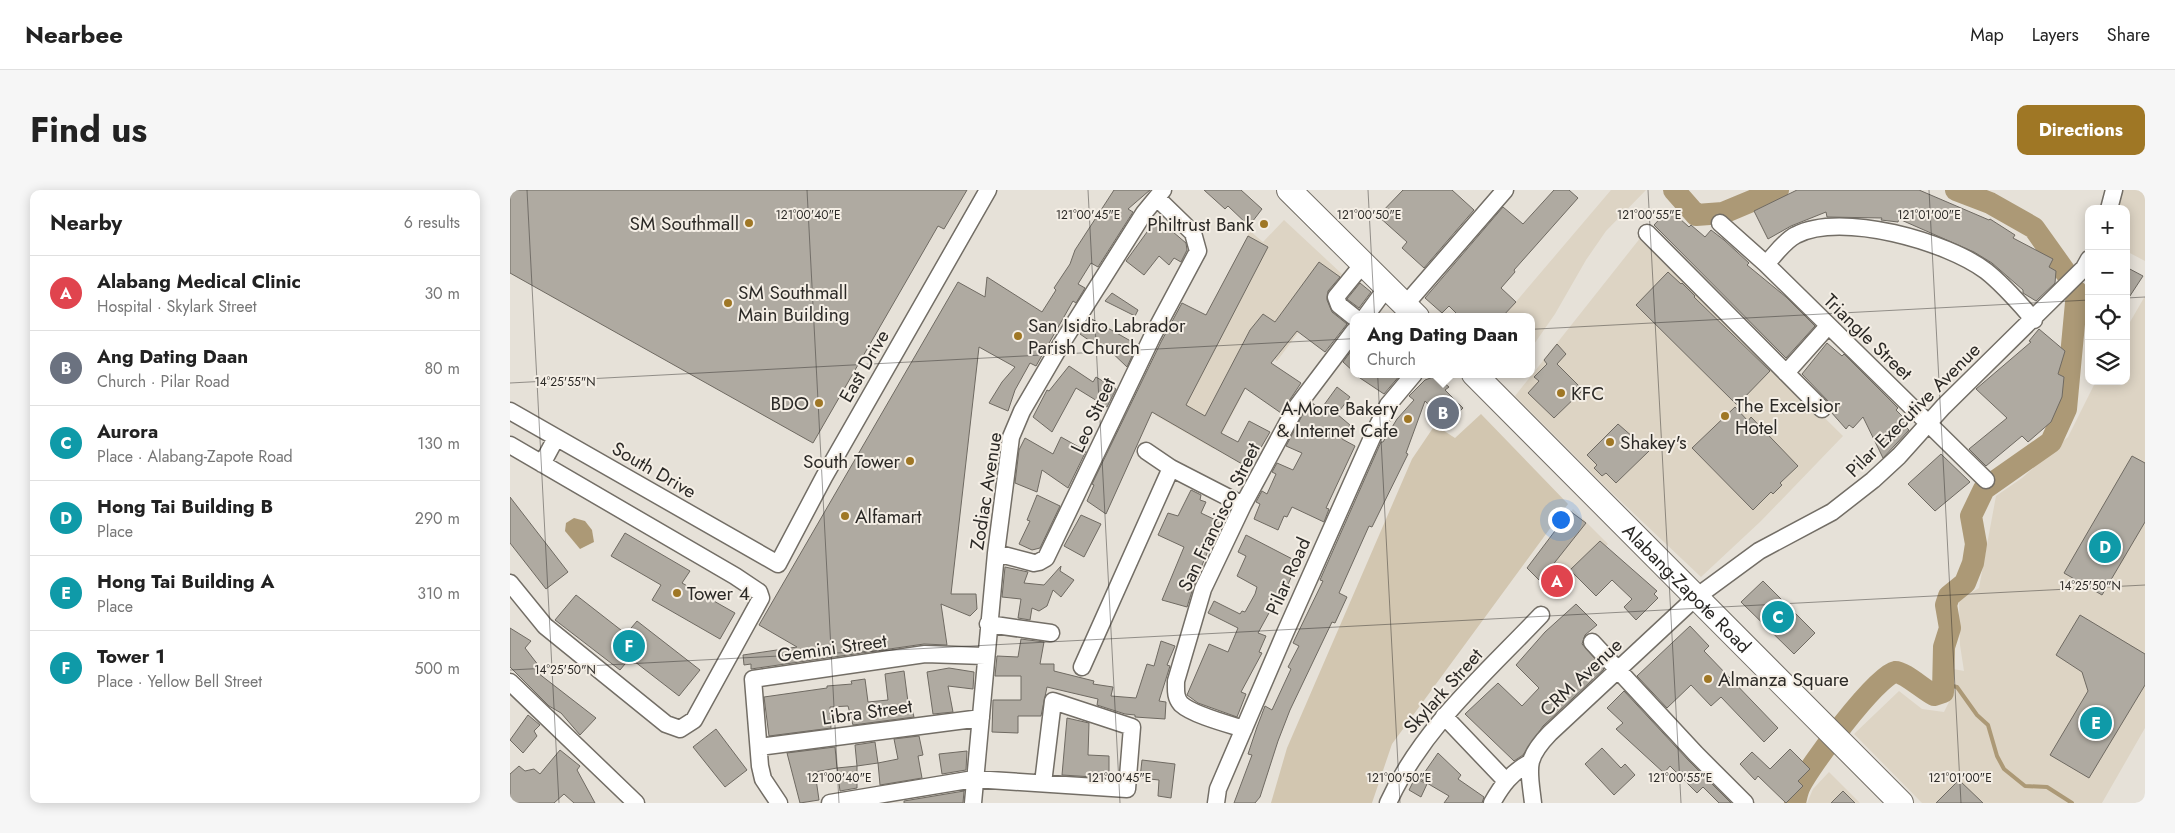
<!DOCTYPE html>
<meta charset="utf-8">
<style>
:root{--surface:#fff;--page:#f6f6f6;--text:#222;--muted:#767676;--line:#e0e0e0;--accent:#9f7725}
body{margin:0;font-family:Jost,sans-serif;background:var(--page);color:var(--text)}
.controls{position:absolute;right:15px;top:15px;display:grid;overflow:hidden;border-radius:10px;box-shadow:0 2px 12px #0003}
.controls button{width:45px;height:45px;display:grid;place-items:center;padding:0;border:0;border-bottom:1px solid var(--line);background:var(--surface);color:var(--text);font:25px sans-serif}
.you{position:absolute;left:1050px;top:329px;width:18px;height:18px;margin:-12px;border:4px solid #fff;border-radius:50%;background:#1a73e8;box-shadow:0 0 0 8px #1a73e833}
.badge{display:grid;place-items:center;width:32px;height:32px;border-radius:50%;background:var(--accent);color:#fff;font-size:16px;font-weight:700}
.pin{position:absolute;translate:-50% -50%;border:2px solid #fff;box-shadow:0 1px 5px #0006}
.popup{position:absolute;left:840px;top:123px;width:185px;height:65px;box-sizing:border-box;display:grid;place-content:center;border-radius:10px;background:var(--surface);filter:drop-shadow(0 1px 4px #0005);font-size:16px;white-space:nowrap;color:var(--muted)}
.popup b{font-size:19px;color:var(--text)}
.popup::after{content:'';position:absolute;left:50%;top:100%;margin-left:-10px;border:10px solid transparent;border-top-color:var(--surface)}
.list{margin:0;padding:0;list-style:none}
h2{display:flex;justify-content:space-between;align-items:center;height:65px;margin:0;padding:0 20px;font-size:21px}
h2 small{font-size:16px;font-weight:400;color:var(--muted)}
.list li{display:grid;grid-template-columns:32px 1fr auto;gap:15px;align-items:center;box-sizing:border-box;height:75px;padding:0 20px;border-top:1px solid var(--line)}
.list b{display:block;font-size:19px;white-space:nowrap}
.list p{margin:0;font-size:16px;white-space:nowrap;color:var(--muted)}
.list em{font-size:16px;font-style:normal;color:var(--muted)}
.icon{flex:none;width:28px;height:28px;fill:none;stroke:currentColor;stroke-width:2;stroke-linecap:round;stroke-linejoin:round}
.map{position:relative;flex:none;width:1635px;height:613px;overflow:hidden;border-radius:10px}
header{display:flex;align-items:center;gap:30px;box-sizing:border-box;height:70px;padding:0 25px;background:var(--surface);border-bottom:1px solid var(--line)}
header strong{font-size:24px}
nav{display:flex;gap:28px;margin-inline-start:auto;font-size:18px}
.intro{display:flex;align-items:center;justify-content:space-between;box-sizing:border-box;height:120px;padding:0 30px}
h1{margin:0;font-size:35px}
.button{padding:12px 22px;border-radius:10px;background:var(--accent);color:#fff;font-size:18px;font-weight:700}
main{display:flex;gap:30px;padding:0 30px}
aside{flex:1;background:var(--surface);border-radius:10px;box-shadow:0 2px 12px #0003}
.map>svg:first-child{display:block}
.built{fill:#ddd4c4}
.green{fill:#d2c6b0}
.water{fill:#ac9976}
.lines{fill:none;stroke-linecap:round;stroke-linejoin:round}
.stream{stroke:#ac9976;stroke-width:4}
.river{stroke:#ac9976;stroke-width:22}
.building{fill:#afaaa1;stroke:#6f6a62}
.minor-casing{stroke:#736e66;stroke-width:19}
.highway-casing{stroke:#736e66;stroke-width:26}
.minor{stroke:#fff;stroke-width:16}
.highway{stroke:#fff;stroke-width:24}
.ticks{fill:none;stroke:#2b2926;stroke-width:1;stroke-opacity:0.45}
.poi-dot{fill:#9f7725;stroke:#f4eee5;stroke-width:2}
.labels{text-anchor:middle;dominant-baseline:central;stroke-width:4;stroke-linejoin:round;paint-order:stroke}
.poi-label{font-size:19px;fill:#2b2926;stroke:#f4eee5;text-anchor:start}
.street-label{font-size:19px;fill:#2b2926;stroke:#f4eee5}
.ticks-label{font-size:12px;text-anchor:middle;fill:#2b2926;stroke:#f4eee5;stroke-width:4;stroke-linejoin:round;paint-order:stroke}
</style>
<header>
<strong>Nearbee</strong>
<nav><a>Map</a><a>Layers</a><a>Share</a></nav>
</header>
<div class="intro"><h1>Find us</h1><a class="button">Directions</a></div>
<main>
<aside>
<h2>Nearby<small>6 results</small></h2>
<ul class="list">
<li><span class="badge" style="background:#e0444e">A</span><div><b>Alabang Medical Clinic</b><p>Hospital · Skylark Street</p></div><em>30 m</em></li>
<li><span class="badge" style="background:#6b7280">B</span><div><b>Ang Dating Daan</b><p>Church · Pilar Road</p></div><em>80 m</em></li>
<li><span class="badge" style="background:#0f9aa8">C</span><div><b>Aurora</b><p>Place · Alabang-Zapote Road</p></div><em>130 m</em></li>
<li><span class="badge" style="background:#0f9aa8">D</span><div><b>Hong Tai Building B</b><p>Place</p></div><em>290 m</em></li>
<li><span class="badge" style="background:#0f9aa8">E</span><div><b>Hong Tai Building A</b><p>Place</p></div><em>310 m</em></li>
<li><span class="badge" style="background:#0f9aa8">F</span><div><b>Tower 1</b><p>Place · Yellow Bell Street</p></div><em>500 m</em></li>
</ul>
</aside>
<div class="map">
<svg width="1635" height="613" viewBox="0 0 1635 613">
<rect width="100%" height="100%" fill="#e6e1d8"/>
<!-- built -->
<path class="built" d="M1101 0H1136L1096 41 1076 70 1045 124 1022 157V127H993Z
M1612 0H1635V71L1616 61V19H1609Z
M774 30 832 84 767 171 759 163 738 194 704 259 645 225 740 41 753 52Z
M1131 47 1333 246 1251 331 1191 387 1100 301 1005 206Z
M1635 106V538L1592 613H1412L1344 544 1389 501 1412 519 1434 522 1442 506 1443 479 1454 481 1450 455 1449 410 1469 398 1486 306 1512 288 1558 247 1586 191H1616V139Z
M1063 319 1098 354 1046 406 1017 378Z
M1319 582 1350 613H1297L1303 599Z"/>
<!-- green -->
<path class="green" d="M971 224 1058 314 882 554 862 613H761L777 558 902 269 925 235 945 248Z"/>
<!-- water -->
<path class="water" d="M64 328 75 331 82 340 84 352 70 359 55 341 56 333Z"/>
<g class="lines">
<!-- stream -->
<path class="stream" d="M1434 494 1447 497 1467 525 1478 535 1487 566 1494 579 1515 596 1537 597 1562 613"/>
<!-- river -->
<path class="river" d="M1164 0 1186 25 1213 23 1268 0
M1446 0 1480 13 1524 38 1556 83
M1285 613C1286 608 1287 603 1289 598 1297 579 1367 485 1385 482 1393 481 1414 500 1424 505L1433 502 1434 457 1440 438 1436 415 1439 406 1455 393 1463 373 1466 354 1461 326 1474 299 1541 252 1556 219 1567 102"/>
</g>
<!-- building -->
<path class="building" d="M0 0H457L434 39 428 36 303 253 0 83Z
M604 0H640L618 19 623 22 588 77 581 73 568 94 575 98 566 113 563 111 526 176 520 173 505 200 498 221 479 213 492 192 505 177 469 157 441 404H466L467 419 460 426 431 414 437 455 414 454 241 479V474L234 475 233 465 287 457 249 435 448 92 475 107 477 87 532 122 546 100 544 98 560 74 565 60Z
M694 0H731L752 19 739 36 718 16 715 19Z
M893 0H942L964 20 914 78 892 58 897 52 868 26Z
M1044 0H1059L1068 8 1004 80 1005 82 991 98 1006 112 992 127H950L939 116 932 123 915 108 993 17 1013 34Z
M1287 0H1409L1479 30 1480 29 1505 45 1503 48 1543 69 1539 77 1546 81 1545 93 1526 111 1513 103V100L1482 73 1464 62 1389 29 1388 32 1371 30 1372 28 1317 27 1316 22 1281 36 1258 49 1244 21Z
M1159 19 1179 37 1181 35 1195 47 1201 40 1214 50 1239 73 1237 75 1276 107 1305 136 1276 168 1144 35Z
M645 31 663 42 676 53 677 60 671 72 664 68 659 75 649 66 634 85 616 71Z
M738 46 758 57 676 215 695 226 740 140 753 124 765 132 809 72 830 87 818 101 817 110 822 122 837 134 815 162 787 141 761 173 791 193 771 223 735 198 711 243 728 252 739 231 760 242 739 278 642 222 596 324 577 311 584 295 582 294 651 152 672 113 696 125Z
M1616 77 1633 86 1616 112Z
M1158 82 1171 94 1172 93 1185 106 1184 107 1260 181 1227 215 1126 115Z
M850 93 861 102 849 118 837 109Z
M602 103 628 120 625 126 595 111Z
M580 128 626 154 619 164 622 166 617 177 595 156 593 160 570 144Z
M1529 139 1555 161 1548 184 1554 187 1552 207 1541 232 1518 252 1512 246 1476 276 1459 259 1497 228 1466 199 1521 152 1519 151Z
M1317 153 1332 166 1334 164 1388 218 1386 220 1399 233 1396 237 1399 240 1373 268 1353 227 1343 238 1339 235 1336 239 1321 222 1319 212 1292 184Z
M1047 154 1056 164 1047 174 1073 200 1044 228 1018 203 1029 191 1024 187 1037 174 1034 170Z
M844 157V182L833 172Z
M559 176 583 192 586 187 606 199 597 217 566 198 542 242 523 227 537 200 539 201Z
M844 184H891L874 204Z
M926 186 939 197 935 200 953 218 937 234 915 211 896 263 898 264 862 337 859 336 829 403 837 407 825 433 822 432 780 520 768 551 750 607 745 613H724L742 565 738 564 747 537 755 516 762 520 781 479 778 477 789 456 783 453 813 391 810 390 871 252H873L887 229 904 210 899 206 915 190Z
M827 197 840 207 827 224 840 235 832 249 845 256 816 318 819 319 814 332 782 317 777 327 774 326 768 340 744 329 750 314 746 312 752 301 757 304 766 284 762 282 767 273 783 280 792 263 776 256 793 224 802 213 811 219Z
M1225 217 1238 231 1241 227 1288 276 1270 293 1272 295 1263 304 1261 302 1243 320 1182 258Z
M1108 234 1139 261 1106 293 1096 283 1092 286 1084 278 1087 275 1077 265Z
M551 247 576 261 558 298 532 280 527 302 505 293 509 260 515 248 543 264Z
M1431 264 1460 292 1425 321 1398 294Z
M1622 266 1635 273V332L1592 405 1554 383Z
M681 300 691 305 690 310 696 312 691 323 712 333 708 342 706 341 684 395 677 417 652 410 674 357 648 345 658 323 668 326Z
M527 305 550 316 530 358 522 360 509 354 520 331 517 330Z
M0 307 58 382 36 399 0 353Z
M1060 321 1076 333 1030 391 1017 378Z
M571 325 591 334 574 367 554 356Z
M115 343 180 381 172 393 225 423 210 449 142 410 151 395 101 366Z
M736 345 790 373 784 386 782 385 770 414 765 412 748 443 756 446 749 462 752 463 731 502 736 504 727 527 688 513 677 505 699 454 718 462 728 438 698 423 704 411 730 424 732 421 735 422 745 404 747 397 727 386 736 366 728 362Z
M1090 351 1147 401 1144 404 1148 408 1126 430 1114 417 1122 409 1102 390 1086 406 1060 380Z
M551 376 550 381 564 390 551 407 543 400 537 416 529 421 522 418 520 430 508 428 511 409 492 407 495 377 518 382 514 393 534 395Z
M1253 391 1305 443 1284 464 1231 412Z
M66 405 116 444 127 431 190 480 169 506 120 468 110 480 45 430Z
M1066 414 1087 435 1075 445 1072 454 1094 479 1033 536 1013 565 1004 571 955 524 988 493 1012 516 1029 498 1006 475 1035 442Z
M1570 425 1635 464V495L1579 588 1540 565 1578 501 1572 482 1546 465Z
M1180 436 1199 456 1194 461 1268 538 1254 552 1211 507 1201 516 1181 495 1157 518 1127 486Z
M0 438 21 451 15 458 32 480 28 483 86 528 70 545 51 523 39 516 0 477Z
M511 449 534 452 530 474H544V481L584 491 583 494 603 497 601 506 626 508 637 474 644 476 651 451 665 456 657 475 660 476 649 511 656 512 655 529 625 527V525L615 524 587 515 588 509 537 497 531 526H508V543L482 542 483 510H511V486H485L487 466 508 467Z
M439 478 464 482 463 499 438 496 443 522 423 524 417 482Z
M394 481 398 512 400 511 404 527 343 535 338 516 320 517 321 538 259 546 254 507 317 498V496L342 494 341 491 355 489 358 512 378 510 375 484Z
M1114 501 1179 571 1221 613H1209L1193 597 1187 603 1160 576 1154 583 1106 539 1113 533 1097 518Z
M18 525 30 535 24 541 27 546 13 563 0 550Z
M557 528 579 533 578 565 599 566V588L552 585Z
M206 539 237 580 215 597 183 557Z
M409 546 413 565 408 566 412 588 370 595 368 573 388 569 384 549Z
M365 552 368 573 347 576 345 555Z
M325 557 327 578 305 582 309 610 290 613 277 563Z
M1092 558 1111 578 1115 574 1125 585 1104 605 1075 574Z
M1280 559 1300 579 1288 591 1293 596 1276 613 1248 586 1245 590 1230 574 1242 562 1260 579Z
M50 560 70 576 67 580 85 613H64L54 604 44 613H0V584L9 576 15 581 24 579 30 584Z
M457 561 456 580 432 584 429 564Z
M928 563 951 585 948 589 974 607 972 613H934L939 606 910 589Z
M632 570 665 574 661 608 648 606 649 590 630 588Z
M347 576V598L330 601 327 578Z
M905 588 917 594 911 607 899 600Z
M1449 590 1473 613H1426Z
M454 601 453 613H394V611Z
M1333 601 1345 613H1321Z"/>
<g class="lines">
<!-- minor casing -->
<g class="minor-casing">
<path id="minor" d="M1599 19 1604 0
M1210 33 1256 74 1476 290
M1137 43 1312 219
M1256 74C1265 65 1274 51 1286 45 1331 21 1438 52 1476 81 1494 95 1509 113 1524 130
M895 115 995 0
M844 127 829 115 826 107 853 74
M855 127 877 97
M1276 183 1318 136
M0 221 268 374 314 287 478 0
M0 255 225 386 249 402 251 408 184 530 170 539 156 534 35 436 0 393
M636 261 661 278 733 315
M32 274 46 248
M486 363 524 373 529 372 536 368 642 147 688 61 683 43 647 8
M478 434 541 443
M1082 452 1186 564 1235 613
M572 477 661 278
M0 492 126 613
M934 526 996 591
M734 539C718 534 683 525 671 514 665 507 666 500 666 491L693 399 733 315 785 219 844 141
M249 557 471 528
M269 613 253 589 250 576 243 489 415 464 475 466
M320 613 464 589 617 599 622 537 543 511 533 593
M463 613 486 363 501 247 512 221 550 156 634 23 653 0
M706 613 708 599 775 443 865 241 878 215 904 184
M878 613C912 538 975 484 1031 425
M982 613C992 595 1001 583 1019 573
M1023 613C1019 578 1014 570 1040 543L1185 408 1249 361 1322 322 1363 290 1389 266 1433 217 1574 78 1579 69"/>
</g>
<!-- highway casing -->
<g class="highway-casing">
<g id="highway">
<path d="M779 0 907 127"/>
<path id="s1" d="M964 184 1391 613"/>
</g>
</g>
<!-- minor -->
<use href="#minor" class="minor"/>
<!-- highway -->
<use href="#highway" class="highway"/>
</g>
<!-- ticks -->
<path class="ticks" d="M17 0 49 613M297 0 329 613M578 0 610 613M858 0 890 613M1138 0 1171 613M1419 0 1451 613M1616 108 1635 107M0 193 1579 110M0 480 1635 395"/>
<!-- markers -->
<g class="poi-dot">
<circle cx="239" cy="33" r="5"/>
<circle cx="754" cy="34" r="5"/>
<circle cx="218" cy="113" r="5"/>
<circle cx="508" cy="146" r="5"/>
<circle cx="1051" cy="203" r="5"/>
<circle cx="309" cy="213" r="5"/>
<circle cx="1215" cy="226" r="5"/>
<circle cx="898" cy="229" r="5"/>
<circle cx="1100" cy="252" r="5"/>
<circle cx="400" cy="271" r="5"/>
<circle cx="335" cy="326" r="5"/>
<circle cx="167" cy="403" r="5"/>
<circle cx="1198" cy="489" r="5"/>
</g>
<g class="labels">
<!-- poi labels -->
<g class="poi-label">
<text x="229" y="33" text-anchor="end">SM Southmall</text>
<text x="744" y="34" text-anchor="end">Philtrust Bank</text>
<text x="228" y="102">SM Southmall<tspan x="228" dy="22">Main Building</tspan></text>
<text x="518" y="135">San Isidro Labrador<tspan x="518" dy="22">Parish Church</tspan></text>
<text x="1061" y="203">KFC</text>
<text x="299" y="213" text-anchor="end">BDO</text>
<text x="1225" y="215">The Excelsior<tspan x="1225" dy="22">Hotel</tspan></text>
<text x="888" y="218" text-anchor="end">A-More Bakery<tspan x="888" dy="22">&amp; Internet Cafe</tspan></text>
<text x="1110" y="252">Shakey's</text>
<text x="390" y="271" text-anchor="end">South Tower</text>
<text x="345" y="326">Alfamart</text>
<text x="177" y="403">Tower 4</text>
<text x="1208" y="489">Almanza Square</text>
</g>
<!-- street labels -->
<g class="street-label">
<text transform="translate(1358 147) rotate(44)">Triangle Street</text>
<text transform="translate(354 176) rotate(-60)">East Drive</text>
<text transform="translate(1403 220) rotate(-45)">Pilar Executive Avenue</text>
<text transform="translate(583 225) rotate(-65)">Leo Street</text>
<text transform="translate(144 280) rotate(30)">South Drive</text>
<text transform="translate(476 301) rotate(-81)">Zodiac Avenue</text>
<text transform="translate(709 327) rotate(-64)">San Francisco Street</text>
<text transform="translate(778 386) rotate(-66)">Pilar Road</text>
<text stroke="none"><textPath href="#s1" startOffset="302">Alabang-Zapote Road</textPath></text>
<text transform="translate(322 458) rotate(-8)">Gemini Street</text>
<text transform="translate(1071 487) rotate(-43)">CRM Avenue</text>
<text transform="translate(933 501) rotate(-48)">Skylark Street</text>
<text transform="translate(357 522) rotate(-8)">Libra Street</text>
</g>
</g>
<g class="ticks-label">
<text x="298" y="29">121°00'40"E</text>
<text x="578" y="29">121°00'45"E</text>
<text x="859" y="29">121°00'50"E</text>
<text x="1139" y="29">121°00'55"E</text>
<text x="1419" y="29">121°01'00"E</text>
<text x="55" y="196">14°25'55"N</text>
<text x="1580" y="400">14°25'50"N</text>
<text x="55" y="484">14°25'50"N</text>
<text x="329" y="592">121°00'40"E</text>
<text x="609" y="592">121°00'45"E</text>
<text x="889" y="592">121°00'50"E</text>
<text x="1170" y="592">121°00'55"E</text>
<text x="1450" y="592">121°01'00"E</text>
</g>
</svg>
<div class="controls">
<button>+</button>
<button>−</button>
<button><svg class="icon" aria-label="locate" viewBox="0 0 24 24"><circle cx="12" cy="12" r="6"/><path d="M12 2v4M12 18v4M2 12h4M18 12h4"/></svg></button>
<button><svg class="icon" aria-label="layers" viewBox="0 0 24 24"><path d="M12 4l9 5-9 5-9-5zM3 14l9 5 9-5"/></svg></button>
</div>
<div class="you"></div>
<div class="pin badge" style="left:1047px;top:391px;background:#e0444e">A</div>
<div class="pin badge" style="left:933px;top:223px;background:#6b7280">B</div>
<div class="popup"><b>Ang Dating Daan</b>Church</div>
<div class="pin badge" style="left:1268px;top:427px;background:#0f9aa8">C</div>
<div class="pin badge" style="left:1595px;top:357px;background:#0f9aa8">D</div>
<div class="pin badge" style="left:1586px;top:533px;background:#0f9aa8">E</div>
<div class="pin badge" style="left:119px;top:456px;background:#0f9aa8">F</div>
</div>
</main>
